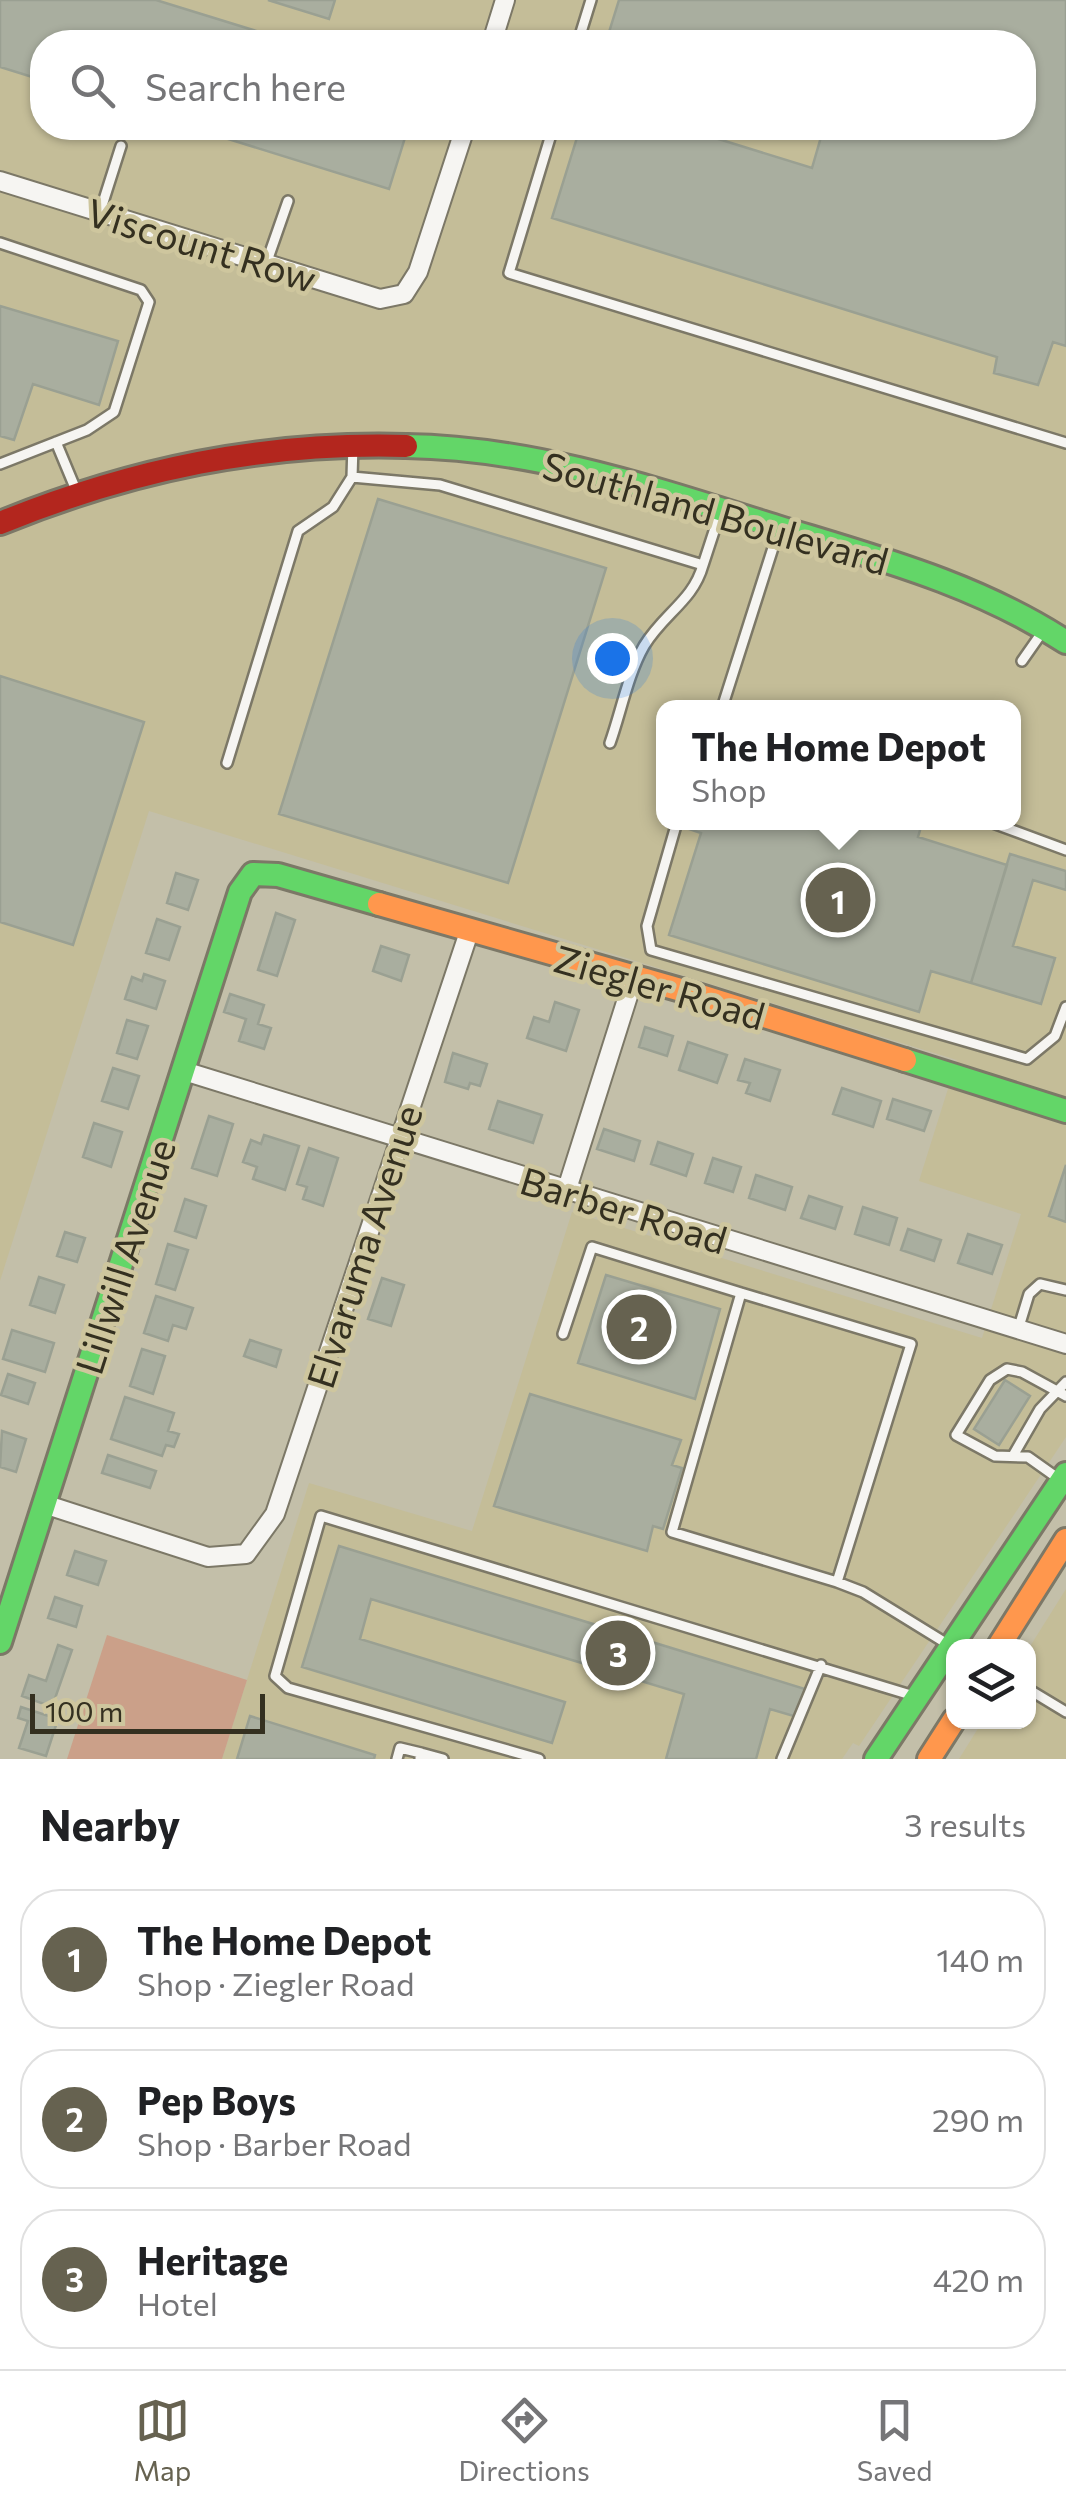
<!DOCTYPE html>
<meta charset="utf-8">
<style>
:root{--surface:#fff;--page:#f2f2f2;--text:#202124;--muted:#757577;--line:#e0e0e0;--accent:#666250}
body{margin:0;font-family:Commissioner,sans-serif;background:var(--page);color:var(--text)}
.controls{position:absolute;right:30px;bottom:30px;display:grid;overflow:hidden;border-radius:20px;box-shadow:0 2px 8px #0004}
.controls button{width:90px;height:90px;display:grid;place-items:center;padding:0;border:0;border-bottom:2px solid var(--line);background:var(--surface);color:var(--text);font:50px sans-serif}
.scale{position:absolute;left:30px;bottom:25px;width:235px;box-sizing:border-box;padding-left:10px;border:5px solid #343020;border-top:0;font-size:28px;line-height:35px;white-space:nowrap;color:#343020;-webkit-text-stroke:8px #cec69e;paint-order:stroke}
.you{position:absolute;left:612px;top:658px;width:35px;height:35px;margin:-25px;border:8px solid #fff;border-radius:50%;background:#1a73e8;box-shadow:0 0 0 15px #1a73e833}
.badge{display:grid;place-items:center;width:65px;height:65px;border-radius:50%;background:var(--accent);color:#fff;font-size:32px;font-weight:700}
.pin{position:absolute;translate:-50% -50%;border:5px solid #fff;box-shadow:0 2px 10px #0006}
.popup{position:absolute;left:656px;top:700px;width:365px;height:130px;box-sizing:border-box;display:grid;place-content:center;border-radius:20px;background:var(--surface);filter:drop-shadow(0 2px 8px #0005);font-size:32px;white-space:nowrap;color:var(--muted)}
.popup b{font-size:38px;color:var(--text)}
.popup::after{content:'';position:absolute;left:50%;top:100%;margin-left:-20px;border:20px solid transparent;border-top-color:var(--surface)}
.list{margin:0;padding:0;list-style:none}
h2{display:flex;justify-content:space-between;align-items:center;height:130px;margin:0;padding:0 40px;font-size:42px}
h2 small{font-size:32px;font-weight:400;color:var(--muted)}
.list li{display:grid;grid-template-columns:65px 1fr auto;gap:30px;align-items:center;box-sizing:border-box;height:140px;margin:0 20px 20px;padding:0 20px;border:2px solid var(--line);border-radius:40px}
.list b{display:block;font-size:38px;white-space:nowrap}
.list p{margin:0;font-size:32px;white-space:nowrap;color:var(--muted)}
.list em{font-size:32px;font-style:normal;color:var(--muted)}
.icon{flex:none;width:55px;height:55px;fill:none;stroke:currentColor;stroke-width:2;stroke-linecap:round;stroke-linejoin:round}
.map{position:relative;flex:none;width:1066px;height:1759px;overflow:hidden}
.search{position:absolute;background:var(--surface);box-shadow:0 2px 8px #0004;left:30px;right:30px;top:30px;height:110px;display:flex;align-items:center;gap:25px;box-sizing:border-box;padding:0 35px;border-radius:40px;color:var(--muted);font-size:38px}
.sheet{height:610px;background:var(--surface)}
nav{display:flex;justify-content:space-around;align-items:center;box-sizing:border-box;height:140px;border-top:2px solid var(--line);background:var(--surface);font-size:28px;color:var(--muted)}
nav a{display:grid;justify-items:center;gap:5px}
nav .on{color:var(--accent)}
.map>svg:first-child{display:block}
.built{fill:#c4bd98;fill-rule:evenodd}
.green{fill:#cba089}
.building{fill:#a9ae9f;stroke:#9aa092;stroke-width:2.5}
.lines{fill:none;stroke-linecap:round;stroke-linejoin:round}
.lane-casing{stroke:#7c7867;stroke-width:14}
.street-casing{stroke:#7c7867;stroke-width:22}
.fast-casing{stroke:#7c7867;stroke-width:28}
.slow-casing{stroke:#7c7867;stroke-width:28}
.jam-casing{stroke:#7c7867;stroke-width:28}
.lane{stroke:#f6f5f2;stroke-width:9}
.street{stroke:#f6f5f2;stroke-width:18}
.fast{stroke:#63d668;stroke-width:22}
.slow{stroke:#ff974d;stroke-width:22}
.jam{stroke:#b3261e;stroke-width:22}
.labels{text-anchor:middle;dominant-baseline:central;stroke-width:9;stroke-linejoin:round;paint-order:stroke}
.street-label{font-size:38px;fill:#343020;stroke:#cec69e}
</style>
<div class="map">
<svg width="1066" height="1759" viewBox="0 0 1066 1759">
<rect width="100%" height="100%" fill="#c3bfa9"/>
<!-- built -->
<path class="built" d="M0 0H1066V1437L859 1746 853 1743 842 1759H222L309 1483 472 1531 572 1212 982 1338 1021 1214 919 1181 957 1060 149 811 0 1281ZM42 42H1024V128H42ZM663 708H1013V822H663Z
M1066 1589V1759H959L982 1722H1028L1029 1648Z"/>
<!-- green -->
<path class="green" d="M107 1635 247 1680 222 1759H67Z"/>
<!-- building -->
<path class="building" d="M0 0H156L292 42H42V80L0 67Z
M268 0H335L329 19Z
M619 0H1066V346L1053 342 1038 385 994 373 997 357 552 218 580 128H683L812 168 821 137 793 128H1024V42H606Z
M193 128H408L389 189Z
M0 306 118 341 99 405 33 384 14 440 0 436Z
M378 499 606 568 508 883 279 814Z
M0 676 144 722 73 945 0 922Z
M688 822H908L921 827 918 837 1007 865 971 983 931 971 919 1012 669 935 701 833 686 828Z
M1010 854 1066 871V890L1033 880 1013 946 1055 958 1041 1004 971 983Z
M176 873 198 880 188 910 167 903Z
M276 913 295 920 277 976 258 970Z
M157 919 180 927 169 960 146 953Z
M381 946 409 955 401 981 373 971Z
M144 974 165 981 156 1009 125 999 132 977 142 981Z
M230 994 264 1005 258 1024 271 1028 264 1049 239 1041 246 1019 224 1012Z
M555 1002 579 1010 566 1051 527 1038 534 1017 549 1022Z
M127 1020 148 1026 137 1059 117 1053Z
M645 1027 673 1036 667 1056 639 1047Z
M688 1042 727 1055 717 1083 679 1070Z
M453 1053 487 1064 480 1086 470 1083 468 1089 445 1082Z
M745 1059 780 1070 770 1101 746 1093 750 1083 738 1080Z
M113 1068 139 1076 128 1109 102 1101Z
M842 1088 881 1101 873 1127 833 1114Z
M893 1099 931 1111 924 1131 887 1119Z
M498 1101 542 1115 533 1143 489 1129Z
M209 1116 233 1124 217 1176 192 1168Z
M94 1123 122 1132 111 1167 83 1157Z
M604 1129 640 1141 634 1161 597 1149Z
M264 1135 299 1146 285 1190 253 1179 257 1167 243 1162 251 1140 261 1144Z
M658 1142 693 1154 686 1176 651 1164Z
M309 1148 338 1158 323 1206 303 1199 307 1187 297 1184Z
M713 1158 741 1167 733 1192 705 1183Z
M1066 1165V1222L1049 1216Z
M756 1175 792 1187 785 1210 749 1198Z
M809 1196 842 1207 835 1229 801 1218Z
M185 1199 206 1206 196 1238 175 1231Z
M863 1207 897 1218 889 1245 855 1234Z
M908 1229 941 1240 934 1261 901 1250Z
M65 1232 85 1238 77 1262 57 1256Z
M968 1234 1002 1245 992 1274 958 1263Z
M168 1244 188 1250 175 1290 156 1284Z
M606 1275 720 1309 695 1399 578 1363Z
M39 1277 64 1285 55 1313 30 1305Z
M382 1278 404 1285 391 1326 368 1319Z
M156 1296 193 1308 186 1329 173 1325 168 1341 144 1333Z
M12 1330 54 1343 45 1372 3 1359Z
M250 1340 281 1350 276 1367 244 1356Z
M142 1349 165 1356 153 1394 130 1386Z
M8 1374 35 1383 28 1404 1 1395Z
M1005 1380 1030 1396 999 1445 974 1429Z
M530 1394 681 1440 672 1465 682 1468 663 1529 653 1526 647 1551 494 1506Z
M125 1397 174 1413 168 1431 179 1434 174 1447 166 1445 162 1456 111 1439Z
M2 1431 26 1439 16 1472 0 1467Z
M108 1455 156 1471 150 1488 102 1473Z
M339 1546 805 1689 797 1717 770 1709 756 1759H666L684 1694 371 1599 360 1639 565 1702 552 1743 302 1667Z
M75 1551 106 1561 98 1585 67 1575Z
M55 1597 82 1606 76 1627 48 1618Z
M58 1645 72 1650 52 1707 22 1696 29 1675 46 1681Z
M21 1707 58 1719 46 1756 19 1748 28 1721 18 1718Z
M250 1716 375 1755 374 1759H237Z"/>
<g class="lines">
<!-- lane casing -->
<g class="lane-casing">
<path id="lane" d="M578 42 591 0
M553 128 509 273 1066 443
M100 212 121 146
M0 243 141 290 149 302 114 412 87 430 0 464
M266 264 288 201
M56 442 76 490
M352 477 440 485 703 565 720 513
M1022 661 1043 631
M722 708 779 529
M610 743C621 712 628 674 644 646 664 613 693 601 703 565
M227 763 298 531 333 507 352 477 353 445
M677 822 647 926 651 950 1027 1059 1055 1036 1066 1007
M990 822 1066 850
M1018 1330 1029 1294 1040 1284 1066 1290
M563 1334 592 1247 741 1293
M1014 1454 1040 1409 1066 1382
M1059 1479 1028 1457 995 1456 956 1435 990 1380 1007 1369 1022 1372 1066 1396
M837 1582 672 1532 741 1293 911 1344 837 1582 863 1592 949 1645
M1028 1689 1066 1712
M420 1758 421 1753 443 1759
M397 1759 400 1748 421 1753
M539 1759 288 1688 275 1676 321 1516 914 1696
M782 1759 821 1665"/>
</g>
<!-- street casing -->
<g class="street-casing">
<path id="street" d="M492 42 505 0
M0 181 380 299 404 294 418 272 465 128
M184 1071 1066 1344
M566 1192 634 977
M44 1504 208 1557 246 1554 275 1514 469 932"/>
</g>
<!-- fast casing -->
<g class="fast-casing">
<path id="fast" d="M406 446C536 448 655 489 777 527 878 558 977 584 1066 642
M905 1060 1066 1111
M0 1642 240 892 253 874 278 875 379 904
M876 1759 1066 1474"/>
</g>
<!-- slow casing -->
<g class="slow-casing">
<path id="slow" d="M379 904 688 992 905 1060
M999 1646 1066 1540
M929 1759 954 1720"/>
</g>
<!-- jam casing -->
<g class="jam-casing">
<path id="jam" d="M0 523C133 469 263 442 406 446"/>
</g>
<!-- lane -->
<use href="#lane" class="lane"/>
<!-- street -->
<use href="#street" class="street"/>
<!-- fast -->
<use href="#fast" class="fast"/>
<!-- slow -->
<use href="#slow" class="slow"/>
<!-- jam -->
<use href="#jam" class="jam"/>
</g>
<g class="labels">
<!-- street labels -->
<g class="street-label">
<text transform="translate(202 244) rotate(17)">Viscount Row</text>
<text transform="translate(716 512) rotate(16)">Southland Boulevard</text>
<text transform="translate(660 986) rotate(16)">Ziegler Road</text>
<text transform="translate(624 1209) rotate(17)">Barber Road</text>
<text transform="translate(363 1246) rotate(-72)">Elvaruma Avenue</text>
<text transform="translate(124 1256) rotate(-72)">Lillwill Avenue</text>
</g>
</g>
</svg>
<div class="controls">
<button><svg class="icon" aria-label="layers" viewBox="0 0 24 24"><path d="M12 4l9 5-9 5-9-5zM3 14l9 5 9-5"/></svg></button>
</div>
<div class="scale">100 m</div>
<div class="you"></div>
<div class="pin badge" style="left:838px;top:900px">1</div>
<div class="popup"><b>The Home Depot</b>Shop</div>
<div class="pin badge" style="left:639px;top:1327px">2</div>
<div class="pin badge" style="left:618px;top:1653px">3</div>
<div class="search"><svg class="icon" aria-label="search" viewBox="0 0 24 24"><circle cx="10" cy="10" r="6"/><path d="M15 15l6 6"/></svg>Search here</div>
</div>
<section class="sheet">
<h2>Nearby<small>3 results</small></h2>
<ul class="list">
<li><span class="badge">1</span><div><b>The Home Depot</b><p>Shop · Ziegler Road</p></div><em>140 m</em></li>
<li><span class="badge">2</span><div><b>Pep Boys</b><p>Shop · Barber Road</p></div><em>290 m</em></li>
<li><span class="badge">3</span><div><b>Heritage</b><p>Hotel</p></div><em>420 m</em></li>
</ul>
</section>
<nav>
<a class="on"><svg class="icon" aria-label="map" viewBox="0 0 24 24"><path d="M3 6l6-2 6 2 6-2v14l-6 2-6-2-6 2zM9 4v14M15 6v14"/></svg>Map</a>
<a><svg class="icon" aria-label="directions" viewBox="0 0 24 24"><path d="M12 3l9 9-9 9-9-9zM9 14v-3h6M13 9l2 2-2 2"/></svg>Directions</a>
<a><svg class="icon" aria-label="saved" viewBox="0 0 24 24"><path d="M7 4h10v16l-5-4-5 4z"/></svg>Saved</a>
</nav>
